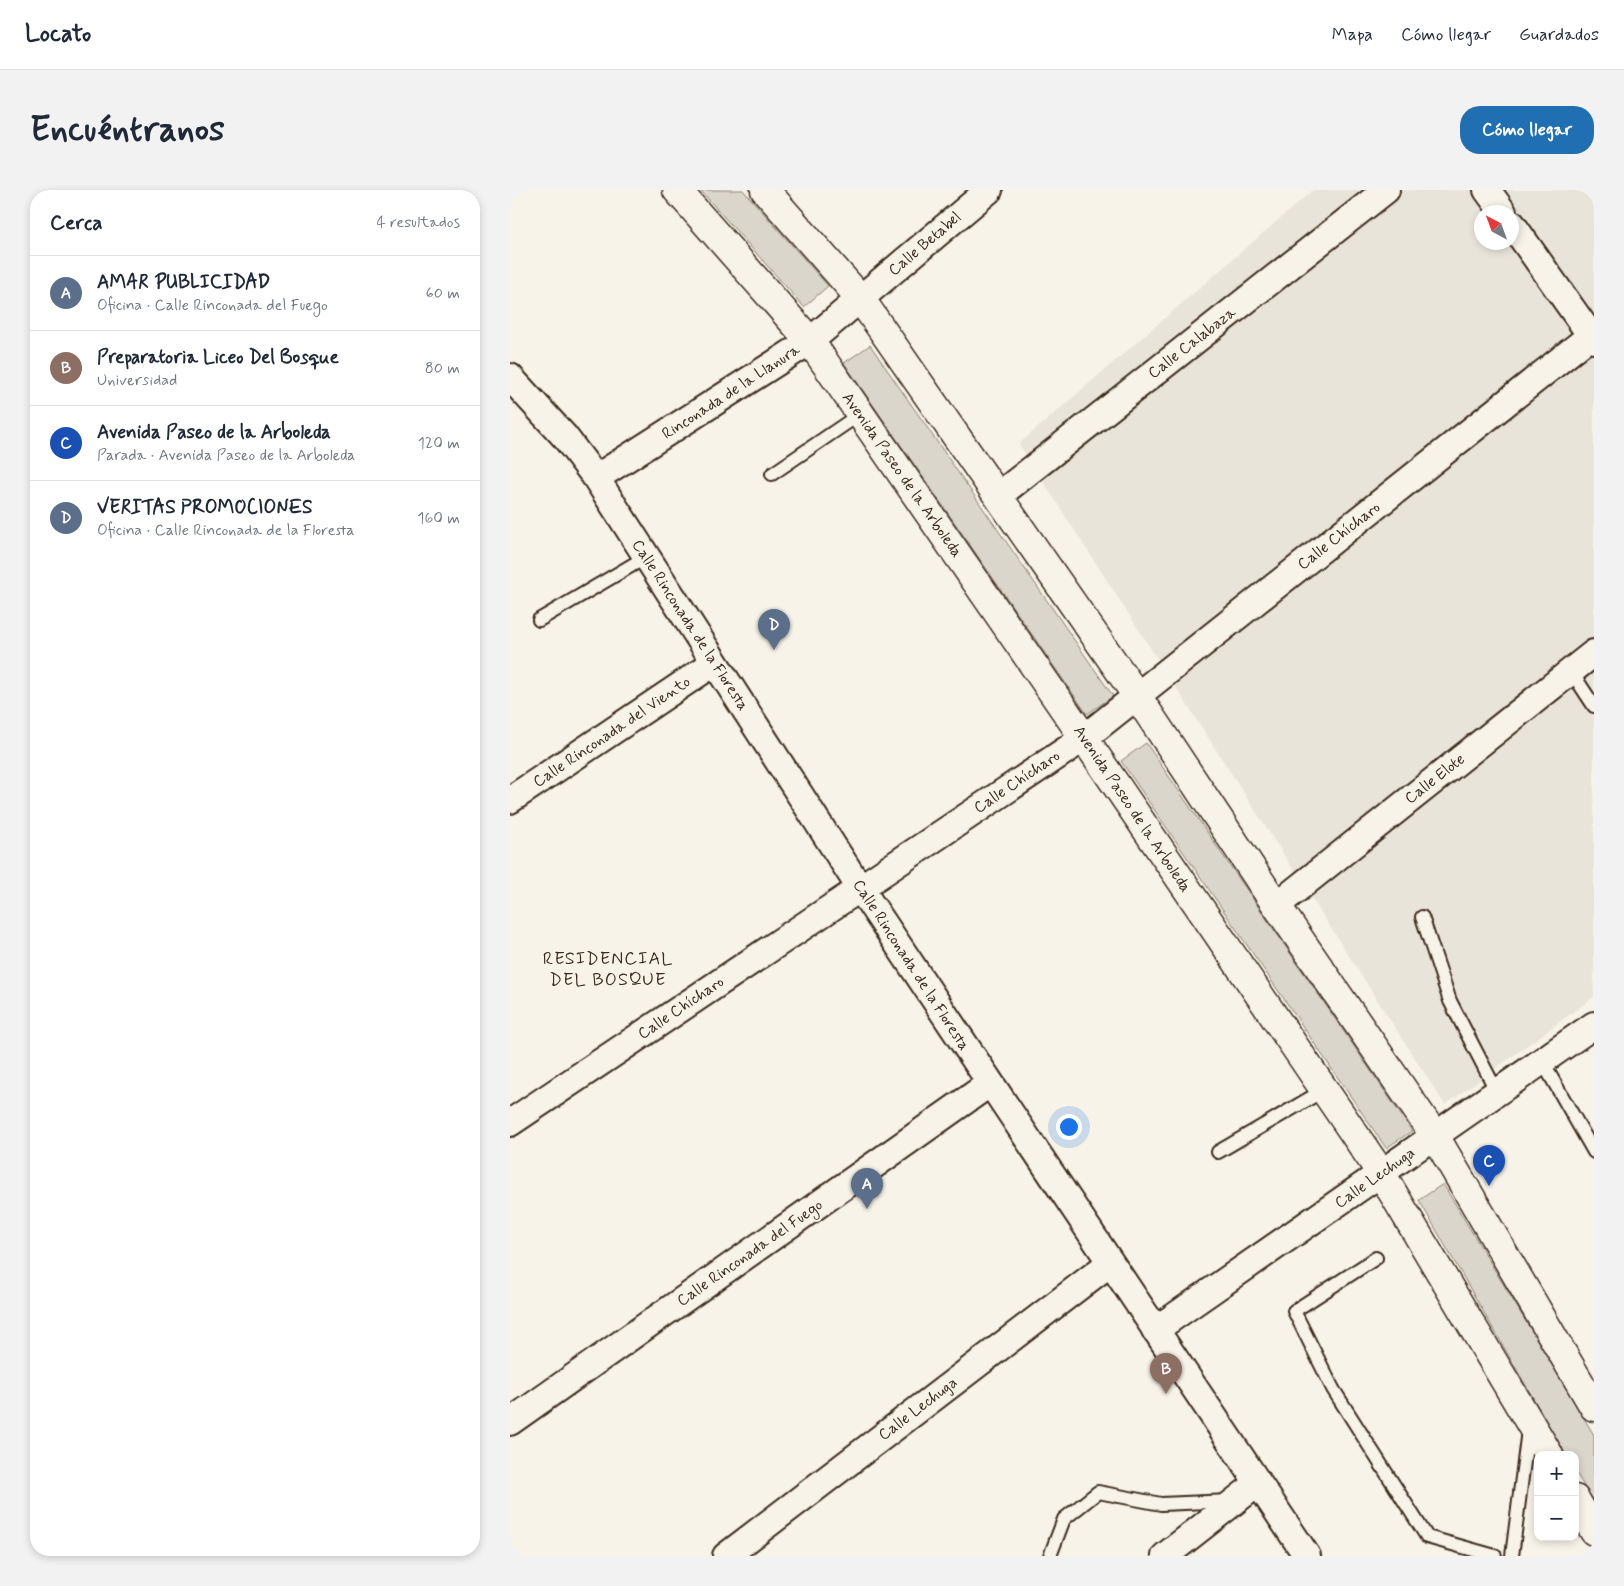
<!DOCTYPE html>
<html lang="es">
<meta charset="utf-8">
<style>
:root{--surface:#fff;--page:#f2f2f3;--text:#1f2937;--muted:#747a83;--line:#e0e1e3;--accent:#1f6fb2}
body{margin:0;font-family:Mynerve,sans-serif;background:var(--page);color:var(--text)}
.controls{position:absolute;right:15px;bottom:15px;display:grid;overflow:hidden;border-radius:10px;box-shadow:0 2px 8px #0003}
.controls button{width:45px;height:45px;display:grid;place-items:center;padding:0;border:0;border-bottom:1px solid var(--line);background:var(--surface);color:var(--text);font:25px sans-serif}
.compass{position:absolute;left:964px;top:15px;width:45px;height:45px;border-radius:50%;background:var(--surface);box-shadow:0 2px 8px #0003;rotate:319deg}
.you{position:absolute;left:558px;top:936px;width:18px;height:18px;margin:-12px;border:4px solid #fff;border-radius:50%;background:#1a73e8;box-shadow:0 0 0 8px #1a73e833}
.badge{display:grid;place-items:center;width:32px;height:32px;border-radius:50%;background:var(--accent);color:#fff;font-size:16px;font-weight:700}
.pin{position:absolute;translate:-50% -41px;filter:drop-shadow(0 1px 2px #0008)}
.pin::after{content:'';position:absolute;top:26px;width:18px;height:15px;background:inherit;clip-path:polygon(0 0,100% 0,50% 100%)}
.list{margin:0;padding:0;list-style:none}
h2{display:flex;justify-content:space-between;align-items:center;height:65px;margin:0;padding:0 20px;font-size:21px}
h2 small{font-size:16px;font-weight:400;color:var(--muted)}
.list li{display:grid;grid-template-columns:32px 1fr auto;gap:15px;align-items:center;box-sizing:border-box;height:75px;padding:0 20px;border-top:1px solid var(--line)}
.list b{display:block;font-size:19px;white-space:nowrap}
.list p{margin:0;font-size:16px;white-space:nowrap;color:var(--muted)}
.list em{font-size:16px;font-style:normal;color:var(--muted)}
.map{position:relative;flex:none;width:1084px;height:1366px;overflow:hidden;border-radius:20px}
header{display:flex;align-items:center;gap:30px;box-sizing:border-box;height:70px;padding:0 25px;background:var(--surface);border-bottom:1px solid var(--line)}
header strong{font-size:24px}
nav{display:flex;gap:28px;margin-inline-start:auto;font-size:18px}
.intro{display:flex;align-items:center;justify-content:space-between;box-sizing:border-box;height:120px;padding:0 30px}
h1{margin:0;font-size:35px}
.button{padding:12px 22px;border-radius:20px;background:var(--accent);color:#fff;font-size:18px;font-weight:700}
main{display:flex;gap:30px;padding:0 30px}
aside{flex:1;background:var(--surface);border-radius:20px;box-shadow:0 2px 8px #0003}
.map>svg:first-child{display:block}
.built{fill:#e9e4d9;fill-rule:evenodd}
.green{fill:#dbd6cb;stroke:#8b8074}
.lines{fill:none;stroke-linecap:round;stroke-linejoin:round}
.service-casing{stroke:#3b2a1e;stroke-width:16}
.minor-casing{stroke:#3b2a1e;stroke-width:30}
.tertiary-casing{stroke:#3b2a1e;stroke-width:31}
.service{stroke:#f7f3e8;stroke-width:12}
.minor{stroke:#f7f3e8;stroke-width:26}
.tertiary{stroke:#f7f3e8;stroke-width:28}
.labels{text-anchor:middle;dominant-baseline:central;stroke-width:4;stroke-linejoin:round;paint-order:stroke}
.street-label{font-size:16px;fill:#3b2a1e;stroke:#f7f3e8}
.neighbourhood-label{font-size:18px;letter-spacing:1px;fill:#3b2a1e;stroke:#f7f3e8}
</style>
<header>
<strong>Locato</strong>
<nav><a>Mapa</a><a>Cómo llegar</a><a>Guardados</a></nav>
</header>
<div class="intro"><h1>Encuéntranos</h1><a class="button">Cómo llegar</a></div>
<main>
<aside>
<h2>Cerca<small>4 resultados</small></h2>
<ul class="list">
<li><span class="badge" style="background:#5c6f8a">A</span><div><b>AMAR PUBLICIDAD</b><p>Oficina · Calle Rinconada del Fuego</p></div><em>60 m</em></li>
<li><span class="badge" style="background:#8d6e63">B</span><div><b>Preparatoria Liceo Del Bosque</b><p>Universidad</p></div><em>80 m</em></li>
<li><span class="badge" style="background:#1a4fb4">C</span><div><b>Avenida Paseo de la Arboleda</b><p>Parada · Avenida Paseo de la Arboleda</p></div><em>120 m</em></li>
<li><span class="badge" style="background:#5c6f8a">D</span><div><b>VERITAS PROMOCIONES</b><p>Oficina · Calle Rinconada de la Floresta</p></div><em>160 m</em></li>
</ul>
</aside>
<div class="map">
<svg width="1084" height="1366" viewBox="0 0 1084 1366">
<rect width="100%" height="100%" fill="#f7f3e8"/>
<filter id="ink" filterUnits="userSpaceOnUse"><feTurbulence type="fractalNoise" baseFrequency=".02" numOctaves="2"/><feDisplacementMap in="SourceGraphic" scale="10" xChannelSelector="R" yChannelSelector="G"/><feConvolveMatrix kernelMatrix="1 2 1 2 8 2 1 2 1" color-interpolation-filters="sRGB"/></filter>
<g filter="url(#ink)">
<!-- built -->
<path class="built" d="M803 0H1084V807L935 915 509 254ZM972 22H1002V52H972Z"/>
<!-- green -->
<path class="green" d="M190 0H233L318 96 294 117Z
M360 155 603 506 577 524 334 173Z
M636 553 902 941 876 958 611 571Z
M933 994 1084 1245V1313L1065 1281V1265H1056L909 1010Z"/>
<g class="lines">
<!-- service casing -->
<g class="service-casing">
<path id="service" d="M262 284 350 224
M29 430 136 367
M1061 481 1084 516
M912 727 940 811 987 902
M1032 871 1084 962
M708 962 814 900
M866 1068 784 1121 823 1199 917 1347 985 1366
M540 1366 554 1329 588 1302 651 1314 720 1311
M1002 1366 1018 1240"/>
</g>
<!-- minor casing -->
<g class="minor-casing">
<path id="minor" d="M977 0 993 22
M1002 34 1084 150
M0 187 55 247 86 288 350 698 797 1366
M86 288 300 151 479 0
M488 306 876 0
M0 610 204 473
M767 715 1084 463
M0 933 574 548 1084 143
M645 1140 1084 835
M0 1232 479 894
M216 1366 600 1073
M655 1366 748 1293"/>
</g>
<!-- tertiary casing -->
<g class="tertiary-casing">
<path id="tertiary" d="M167 0 300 151 574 548 871 983 1039 1265
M255 0 350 108 627 506 758 703 925 946 1084 1217
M1065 1309 1084 1341"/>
</g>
<!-- service -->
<use href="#service" class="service"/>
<!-- minor -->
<use href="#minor" class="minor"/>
<!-- tertiary -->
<use href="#tertiary" class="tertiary"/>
</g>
</g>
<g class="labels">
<!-- street labels -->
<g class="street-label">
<text transform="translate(415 54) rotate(-40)">Calle Betabel</text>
<text transform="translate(682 153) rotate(-38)">Calle Calabaza</text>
<text transform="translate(221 202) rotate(-33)">Rinconada de la Llanura</text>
<text transform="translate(392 285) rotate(55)">Avenida Paseo de la Arboleda</text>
<text transform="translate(829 346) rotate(-38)">Calle Chícharo</text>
<text transform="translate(180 435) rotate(57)">Calle Rinconada de la Floresta</text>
<text transform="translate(102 542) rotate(-34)">Calle Rinconada del Viento</text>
<text transform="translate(925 589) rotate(-38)">Calle Elote</text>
<text transform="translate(507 592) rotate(-34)">Calle Chícharo</text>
<text transform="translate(622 619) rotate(56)">Avenida Paseo de la Arboleda</text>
<text transform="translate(401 775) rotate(57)">Calle Rinconada de la Floresta</text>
<text transform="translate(171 818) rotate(-34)">Calle Chícharo</text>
<text transform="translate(865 988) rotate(-35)">Calle Lechuga</text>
<text transform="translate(240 1063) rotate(-35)">Calle Rinconada del Fuego</text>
<text transform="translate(408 1219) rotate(-37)">Calle Lechuga</text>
</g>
<!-- neighbourhood labels -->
<g class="neighbourhood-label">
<text x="98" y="769">RESIDENCIAL<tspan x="98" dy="21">DEL BOSQUE</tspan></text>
</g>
</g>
</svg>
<div class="controls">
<button>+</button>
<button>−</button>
</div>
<svg class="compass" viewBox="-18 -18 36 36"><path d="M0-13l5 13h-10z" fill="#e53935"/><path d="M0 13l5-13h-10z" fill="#747a83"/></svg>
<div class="you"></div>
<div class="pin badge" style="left:357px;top:1019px;background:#5c6f8a">A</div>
<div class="pin badge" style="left:656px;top:1204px;background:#8d6e63">B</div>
<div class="pin badge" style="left:979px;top:996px;background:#1a4fb4">C</div>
<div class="pin badge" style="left:264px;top:460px;background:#5c6f8a">D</div>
</div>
</main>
